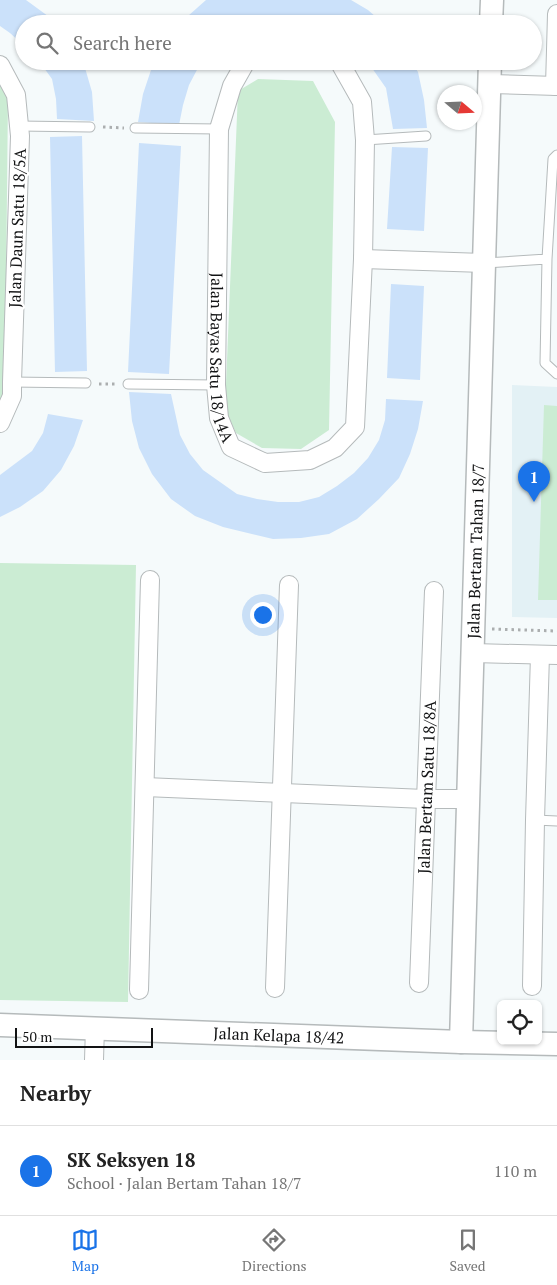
<!DOCTYPE html>
<meta charset="utf-8">
<style>
:root{--surface:#fff;--page:#f2f2f2;--text:#222;--muted:#767676;--line:#e0e0e0;--accent:#1a73e8}
body{margin:0;font-family:"PT Serif",serif;background:var(--page);color:var(--text)}
.controls{position:absolute;right:15px;bottom:15px;display:grid;overflow:hidden;border-radius:8px;box-shadow:0 1px 4px #0004}
.controls button{width:45px;height:45px;display:grid;place-items:center;padding:0;border:0;border-bottom:1px solid var(--line);background:var(--surface);color:var(--text);font:25px sans-serif}
.compass{position:absolute;left:437px;top:85px;width:45px;height:45px;border-radius:50%;background:var(--surface);box-shadow:0 1px 4px #0004;rotate:109deg}
.scale{position:absolute;left:15px;bottom:12px;width:138px;box-sizing:border-box;padding-left:5px;border:2px solid #121314;border-top:0;font-size:14px;line-height:18px;white-space:nowrap;color:#121314;-webkit-text-stroke:4px #fff;paint-order:stroke}
.you{position:absolute;left:262px;top:614px;width:18px;height:18px;margin:-12px;border:4px solid #fff;border-radius:50%;background:#1a73e8;box-shadow:0 0 0 8px #1a73e833}
.badge{display:grid;place-items:center;width:32px;height:32px;border-radius:50%;background:var(--accent);color:#fff;font-size:16px;font-weight:700}
.pin{position:absolute;translate:-50% -41px;filter:drop-shadow(0 1px 2px #0008)}
.pin::after{content:'';position:absolute;top:26px;width:18px;height:15px;background:inherit;clip-path:polygon(0 0,100% 0,50% 100%)}
.list{margin:0;padding:0;list-style:none}
h2{display:flex;justify-content:space-between;align-items:center;height:65px;margin:0;padding:0 20px;font-size:21px}
h2 small{font-size:16px;font-weight:400;color:var(--muted)}
.list li{display:grid;grid-template-columns:32px 1fr auto;gap:15px;align-items:center;box-sizing:border-box;height:90px;padding:0 20px;border-top:1px solid var(--line)}
.list b{display:block;font-size:19px;white-space:nowrap}
.list p{margin:0;font-size:16px;white-space:nowrap;color:var(--muted)}
.list em{font-size:16px;font-style:normal;color:var(--muted)}
.icon{flex:none;width:28px;height:28px;fill:none;stroke:currentColor;stroke-width:2;stroke-linecap:round;stroke-linejoin:round}
.map{position:relative;flex:none;width:557px;height:1060px;overflow:hidden}
.search{position:absolute;background:var(--surface);box-shadow:0 1px 4px #0004;left:15px;right:15px;top:15px;height:55px;display:flex;align-items:center;gap:12px;box-sizing:border-box;padding:0 18px;border-radius:28px;color:var(--muted);font-size:19px}
.sheet{height:155px;background:var(--surface)}
nav{display:flex;justify-content:space-around;align-items:center;box-sizing:border-box;height:70px;border-top:1px solid var(--line);background:var(--surface);font-size:14px;color:var(--muted)}
nav a{display:grid;justify-items:center;gap:2px}
nav .on{color:var(--accent)}
.map>svg:first-child{display:block}
.built{fill:#e3f1f5}
.green{fill:#cbecd3}
.building{fill:#cbe1fa}
.lines{fill:none;stroke-linecap:round;stroke-linejoin:round}
.service-casing{stroke:#b5babb;stroke-width:11}
.minor-casing{stroke:#b5babb;stroke-width:20}
.tertiary-casing{stroke:#b5babb;stroke-width:25}
.path{stroke:#abaeaf;stroke-width:3;stroke-dasharray:2.5 4;stroke-linecap:butt}
.service{stroke:#fff;stroke-width:9}
.minor{stroke:#fff;stroke-width:18}
.tertiary{stroke:#fff;stroke-width:22}
.labels{text-anchor:middle;dominant-baseline:central;stroke-width:4.5;stroke-linejoin:round;paint-order:stroke}
.street-label{font-size:16px;fill:#121314;stroke:#fff}
</style>
<div class="map">
<svg width="557" height="1060" viewBox="0 0 557 1060">
<rect width="100%" height="100%" fill="#f5fafb"/>
<!-- built -->
<path class="built" d="M512 385 557 387V618L512 617Z"/>
<!-- green -->
<path class="green" d="M258 79 313 81 335 122 329 430 301 449 262 448 236 433 225 409 238 91Z
M0 81 8 96 5 391 0 400Z
M544 405 557 406V600H538Z
M0 563 136 565 128 1002 0 1000Z"/>
<!-- building -->
<path class="building" d="M0 0H26L52 19 57 24H24V46L10 33 0 26Z
M206 0H351L368 10 384 24H309L267 21 260 24H179Z
M39 61H83L92 92 94 121 57 119 56 99 52 79Z
M154 61H204L199 66 189 85 183 105 179 125 138 122 143 94Z
M367 61H411L418 72 424 100 427 128 393 129 386 88Z
M82 136 87 371 55 372 50 137Z
M139 143 181 146 169 374 128 372Z
M392 147 428 148 424 231 387 229Z
M391 284 424 286 420 380 387 378Z
M129 392 171 394 180 435 190 454 203 470 237 494 257 499 278 502H299L319 497 337 486 354 473 368 458 379 440 385 420 386 399 423 401 418 429 410 454 399 478 379 499 357 519 329 534 301 538 273 539 223 527 195 516 171 499 152 474 139 448 132 421Z
M48 414 83 420 74 446 61 470 43 491 20 507 0 517V475L32 451 43 433Z"/>
<g class="lines">
<!-- service casing -->
<g class="service-casing">
<path id="service" d="M19 126 90 127
M135 128 219 129
M365 140 426 136
M557 155 553 159 547 259 545 363 557 374
M485 263 547 259
M12 382 86 383
M128 384 216 385
M535 820 557 821"/>
</g>
<!-- minor casing -->
<g class="minor-casing">
<g id="minor">
<path id="s1" d="M248 61 245 63 232 86 219 129 216 385 219 418 231 447 265 463 310 460 335 448 355 427 363 259 365 140 362 102 340 63 337 61"/>
<path d="M0 65 16 95 20 136 12 382V396L0 423"/>
<path d="M490 84 557 86"/>
<path d="M555 86 557 14"/>
<path d="M363 259 484 263"/>
<path d="M473 653 557 655"/>
<path d="M145 787 425 799H468"/>
<path id="s2" d="M419 983 434 591"/>
<path d="M532 986 535 820 540 655"/>
<path d="M275 988 289 585"/>
<path d="M139 990 150 580"/>
<path d="M94 1060 95 1027"/>
</g>
</g>
<!-- tertiary casing -->
<g class="tertiary-casing">
<g id="tertiary">
<path d="M491 24 492 0"/>
<path id="s3" d="M0 1025 461 1042 557 1044"/>
<path id="s4" d="M461 1042 490 61"/>
</g>
</g>
<!-- path -->
<path class="path" d="M103 127 124 128
M99 384H115
M492 629 557 631"/>
<!-- service -->
<use href="#service" class="service"/>
<!-- minor -->
<use href="#minor" class="minor"/>
<!-- tertiary -->
<use href="#tertiary" class="tertiary"/>
</g>
<g class="labels">
<!-- street labels -->
<g class="street-label">
<text transform="translate(17 228) rotate(-88)">Jalan Daun Satu 18/5A</text>
<text stroke="none"><textPath href="#s1" startOffset="304">Jalan Bayas Satu 18/14A</textPath></text>
<text stroke="none"><textPath href="#s4" startOffset="491">Jalan Bertam Tahan 18/7</textPath></text>
<text stroke="none"><textPath href="#s2" startOffset="196">Jalan Bertam Satu 18/8A</textPath></text>
<text stroke="none"><textPath href="#s3" startOffset="279">Jalan Kelapa 18/42</textPath></text>
</g>
</g>
</svg>
<div class="controls">
<button><svg class="icon" aria-label="locate" viewBox="0 0 24 24"><circle cx="12" cy="12" r="6"/><path d="M12 2v4M12 18v4M2 12h4M18 12h4"/></svg></button>
</div>
<svg class="compass" viewBox="-18 -18 36 36"><path d="M0-13l5 13h-10z" fill="#e53935"/><path d="M0 13l5-13h-10z" fill="#767676"/></svg>
<div class="scale">50 m</div>
<div class="you"></div>
<div class="pin badge" style="left:534px;top:502px">1</div>
<div class="search"><svg class="icon" aria-label="search" viewBox="0 0 24 24"><circle cx="10" cy="10" r="6"/><path d="M15 15l6 6"/></svg>Search here</div>
</div>
<section class="sheet">
<h2>Nearby<small></small></h2>
<ul class="list">
<li><span class="badge">1</span><div><b>SK Seksyen 18</b><p>School · Jalan Bertam Tahan 18/7</p></div><em>110 m</em></li>
</ul>
</section>
<nav>
<a class="on"><svg class="icon" aria-label="map" viewBox="0 0 24 24"><path d="M3 6l6-2 6 2 6-2v14l-6 2-6-2-6 2zM9 4v14M15 6v14"/></svg>Map</a>
<a><svg class="icon" aria-label="directions" viewBox="0 0 24 24"><path d="M12 3l9 9-9 9-9-9zM9 14v-3h6M13 9l2 2-2 2"/></svg>Directions</a>
<a><svg class="icon" aria-label="saved" viewBox="0 0 24 24"><path d="M7 4h10v16l-5-4-5 4z"/></svg>Saved</a>
</nav>
